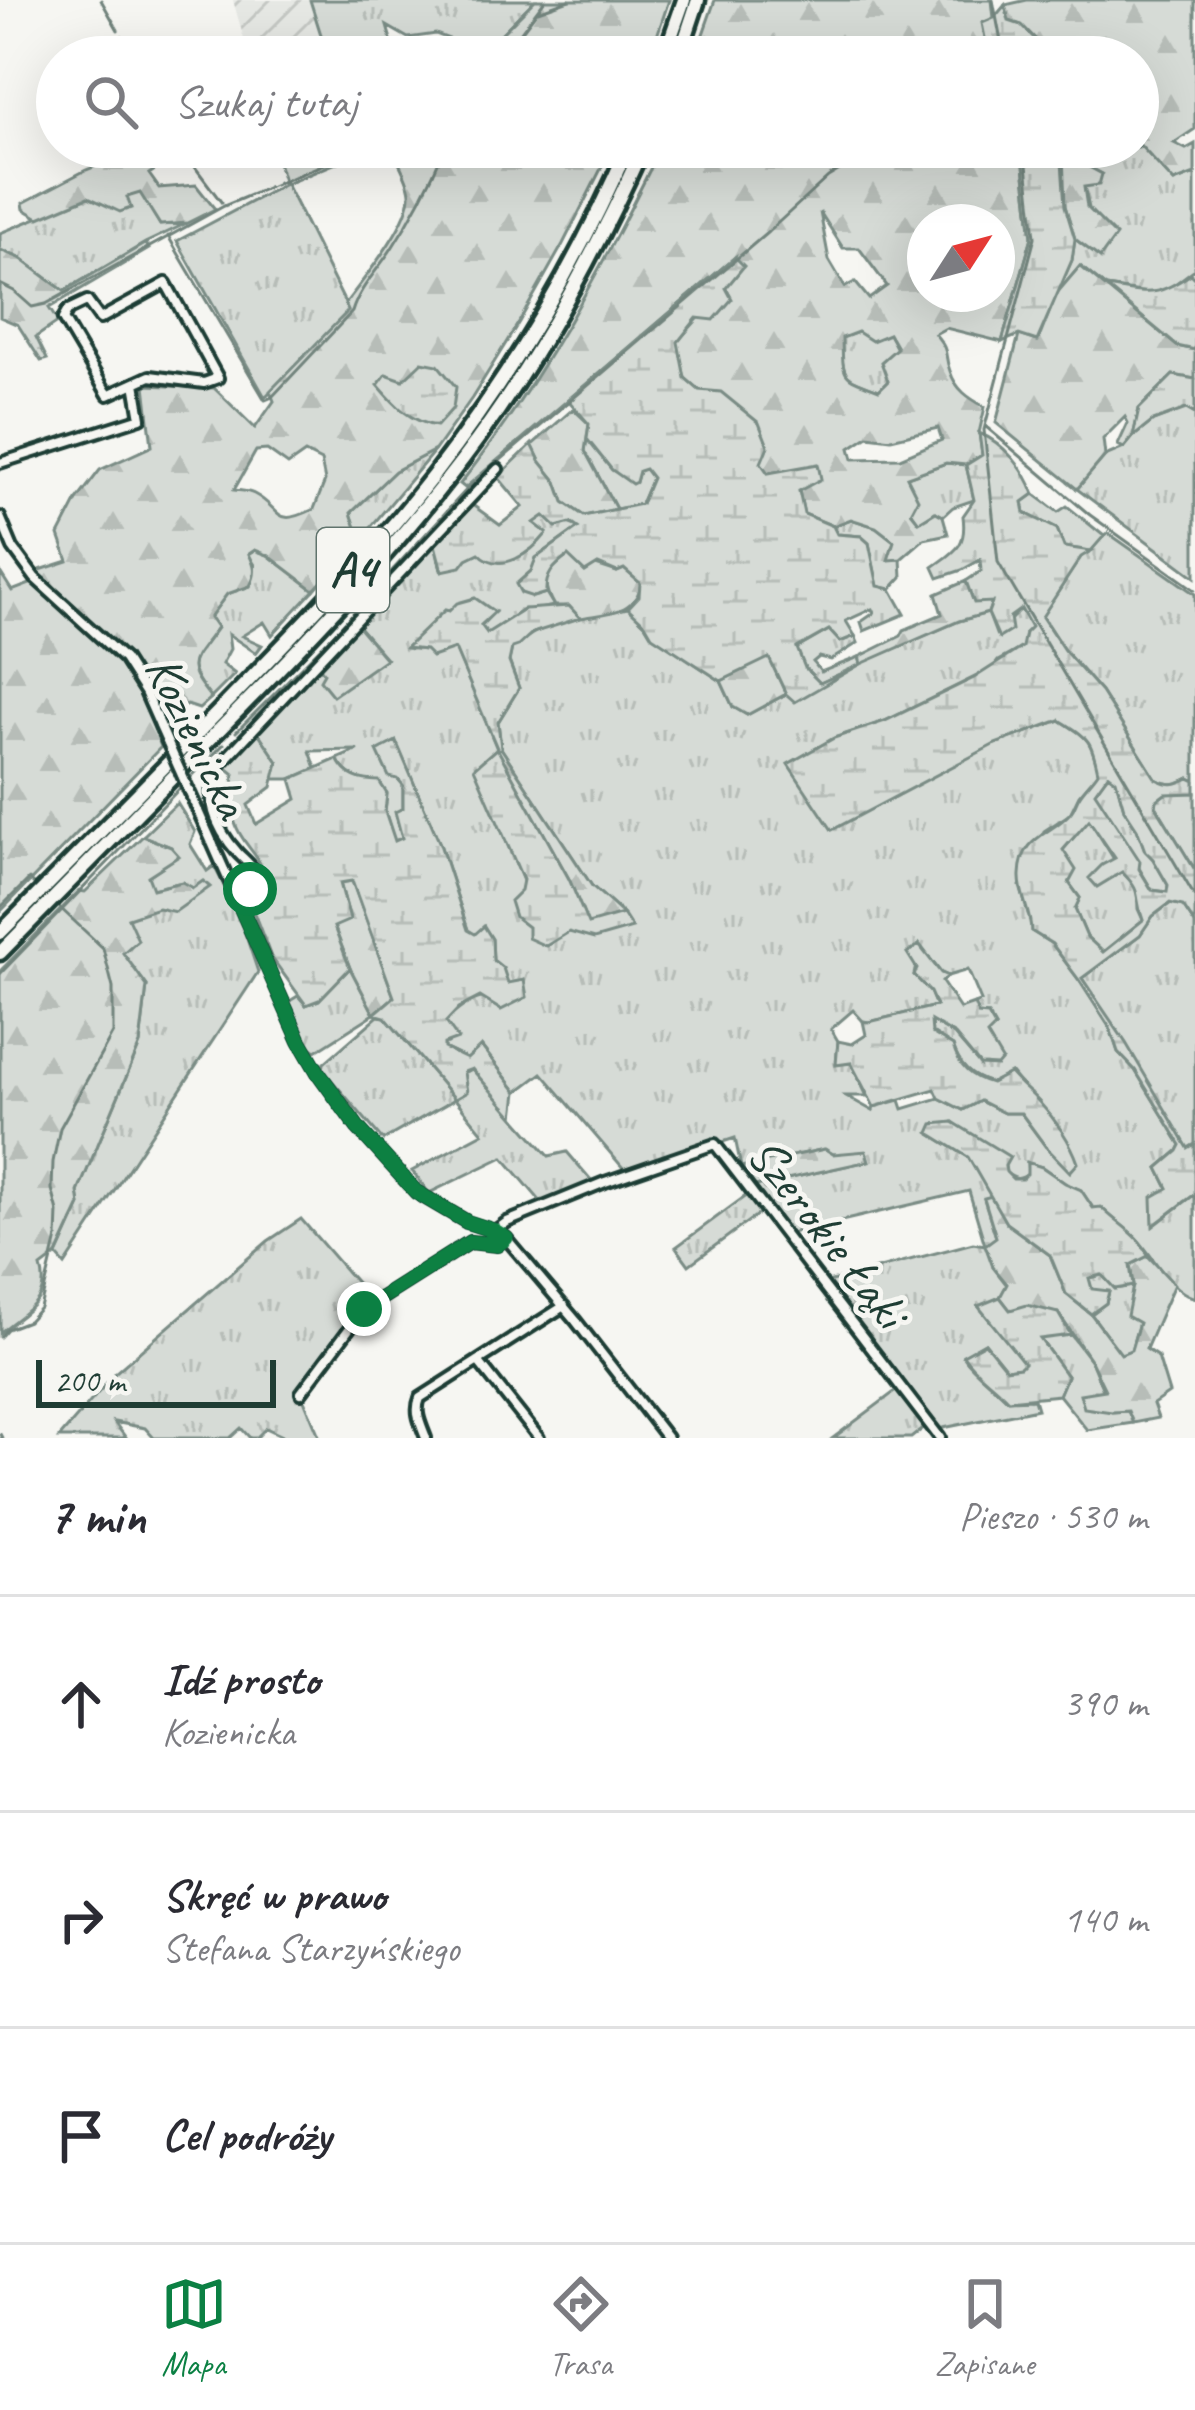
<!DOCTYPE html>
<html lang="pl">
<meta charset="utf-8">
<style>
:root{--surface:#fff;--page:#f2f2f3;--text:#2b2b33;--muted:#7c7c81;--line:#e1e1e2;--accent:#0b8043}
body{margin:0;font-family:Caveat,sans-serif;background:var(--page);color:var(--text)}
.compass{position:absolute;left:907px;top:204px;width:108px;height:108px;border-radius:50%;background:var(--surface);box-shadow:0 12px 48px #0002;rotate:54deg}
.scale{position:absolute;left:36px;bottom:30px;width:240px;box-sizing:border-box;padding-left:12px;border:6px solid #1f3d34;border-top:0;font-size:33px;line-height:42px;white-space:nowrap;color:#1f3d34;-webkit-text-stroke:9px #f6f6f2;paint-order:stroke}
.stop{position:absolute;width:36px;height:36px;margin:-27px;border:9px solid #0b8043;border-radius:50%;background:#fff}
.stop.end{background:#0b8043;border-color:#fff;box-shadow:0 3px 12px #0008}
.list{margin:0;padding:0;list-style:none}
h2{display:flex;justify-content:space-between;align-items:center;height:156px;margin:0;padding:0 48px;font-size:51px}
h2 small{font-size:39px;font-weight:400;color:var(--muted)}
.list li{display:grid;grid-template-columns:78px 1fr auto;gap:36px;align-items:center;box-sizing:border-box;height:216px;padding:0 48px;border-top:3px solid var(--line)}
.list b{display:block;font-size:45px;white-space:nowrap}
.list p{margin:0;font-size:39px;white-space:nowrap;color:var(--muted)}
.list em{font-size:39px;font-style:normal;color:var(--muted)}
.icon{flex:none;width:66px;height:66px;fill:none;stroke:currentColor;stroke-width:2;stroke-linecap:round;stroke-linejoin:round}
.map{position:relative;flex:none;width:1195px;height:1438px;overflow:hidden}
.search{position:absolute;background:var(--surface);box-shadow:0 12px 48px #0002;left:36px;right:36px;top:36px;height:132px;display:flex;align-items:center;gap:30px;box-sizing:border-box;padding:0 42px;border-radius:66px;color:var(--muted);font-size:45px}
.sheet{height:804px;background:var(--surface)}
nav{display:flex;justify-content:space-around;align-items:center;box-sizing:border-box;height:168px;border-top:3px solid var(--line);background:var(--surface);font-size:33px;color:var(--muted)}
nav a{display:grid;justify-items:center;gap:6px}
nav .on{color:var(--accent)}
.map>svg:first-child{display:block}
.industrial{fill:url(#industrial-furrows)}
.grass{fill:url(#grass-tufts);stroke:#7a8c85;stroke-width:3;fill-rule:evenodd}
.forest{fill:url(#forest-firs);stroke:#7a8c85;stroke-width:3;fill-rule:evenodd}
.wetland{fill:url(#wetland-marsh);stroke:#7a8c85;stroke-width:3;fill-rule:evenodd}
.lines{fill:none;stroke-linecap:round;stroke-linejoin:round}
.stream{stroke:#72847d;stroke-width:3}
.minor-casing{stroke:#1f3d34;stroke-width:16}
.highway-casing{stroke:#1f3d34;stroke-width:21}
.minor{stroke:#f6f6f2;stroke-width:8}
.highway{stroke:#f6f6f2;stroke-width:12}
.minor-bridge-casing{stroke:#1f3d34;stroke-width:16;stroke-linecap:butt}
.minor-bridge{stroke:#f6f6f2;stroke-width:8}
.route{stroke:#0b8043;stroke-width:15}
.labels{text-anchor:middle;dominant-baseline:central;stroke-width:10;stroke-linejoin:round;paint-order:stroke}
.shield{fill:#f6f6f2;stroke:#60746d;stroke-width:3}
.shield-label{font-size:48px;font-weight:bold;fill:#1f3d34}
.street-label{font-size:51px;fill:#1f3d34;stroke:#f6f6f2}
</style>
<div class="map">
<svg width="1195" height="1438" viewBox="0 0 1195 1438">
<defs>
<pattern id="industrial-furrows" width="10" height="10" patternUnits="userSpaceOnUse" patternTransform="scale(3)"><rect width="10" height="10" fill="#e6e8e4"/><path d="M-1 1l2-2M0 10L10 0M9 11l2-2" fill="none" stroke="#c5c8c4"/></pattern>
<pattern id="grass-tufts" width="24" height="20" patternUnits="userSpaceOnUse" patternTransform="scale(3)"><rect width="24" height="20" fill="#d6dbd6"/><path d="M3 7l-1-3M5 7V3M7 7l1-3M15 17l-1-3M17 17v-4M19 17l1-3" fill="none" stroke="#b7bdb8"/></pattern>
<pattern id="forest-firs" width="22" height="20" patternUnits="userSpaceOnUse" patternTransform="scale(3)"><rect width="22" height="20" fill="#d6dbd6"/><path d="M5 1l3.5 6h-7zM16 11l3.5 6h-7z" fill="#b7bdb8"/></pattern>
<pattern id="wetland-marsh" width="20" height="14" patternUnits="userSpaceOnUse" patternTransform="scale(3)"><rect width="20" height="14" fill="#d6dbd6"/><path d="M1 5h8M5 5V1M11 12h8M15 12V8" fill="none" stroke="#b7bdb8"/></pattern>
</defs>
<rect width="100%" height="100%" fill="#f6f6f2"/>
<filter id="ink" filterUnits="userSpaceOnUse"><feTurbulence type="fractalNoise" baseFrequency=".00833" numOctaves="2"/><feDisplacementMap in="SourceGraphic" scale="24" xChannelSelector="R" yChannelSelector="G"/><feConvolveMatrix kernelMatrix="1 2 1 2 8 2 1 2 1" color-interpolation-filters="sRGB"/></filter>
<g filter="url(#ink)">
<!-- industrial -->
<path class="industrial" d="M233 0H310L328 57H249Z"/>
<!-- grass -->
<path class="grass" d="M310 0H535L499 36 486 57H432L454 41 436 34 408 38 387 26 396 57H328Z
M1138 143 1174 182 1195 174V269L1167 290 1148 293 1106 287 1080 266 1057 293 1072 260 1075 239 1100 257 1084 186 1102 174 1063 153 1061 147H1138Z
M273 147H374L286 184 349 311 265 397 177 241 285 184Z
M140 192 160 225 187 223 145 243 64 291 20 258 0 250V233L88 197H126Z
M858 332 889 334 897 349 888 381 879 390C841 376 843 379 841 338Z
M1186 408 1195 414V577L1077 489 1105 456 1124 448 1133 437 1153 421Z
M587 439 612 470 636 482 639 471 645 468 652 478 641 504 616 509 585 451Z
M435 450 360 540 351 513 395 471Z
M946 463 966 465 974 500 953 507 943 516 935 512 919 523 911 511 907 477Z
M544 515 579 527 536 558 533 597 546 593 554 606 534 610 524 609 487 634 481 626 494 612 445 611 407 647 426 650 455 648 497 749 475 768 523 881 522 890 569 932 619 910 592 886 501 748 498 722 519 688 509 661 512 647C521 643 528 635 538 631 566 619 598 614 628 608L645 624 653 636 721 681 733 707 747 715 786 694 796 701 842 673 820 683 805 668 796 649 829 630 840 642 855 636 858 643 831 660 819 657 813 662 821 672 859 657 861 663 959 621 988 613 996 634 1021 609 1032 627 1025 633 1023 647 998 661 993 668 885 721 834 738 788 765 995 744 1060 720C1089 739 1090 738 1099 772L1079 795 1070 814 1044 831 1020 886 1031 923V931L1052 944 1079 980 1110 1028 1118 1052 1135 1070 1181 1145 1178 1151 1158 1168 1168 1188 1155 1225 1195 1194V1298C1168 1289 1157 1261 1139 1241 1128 1228 1113 1220 1102 1208H1093L1081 1190 1065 1183 1042 1167 1027 1163 1028 1174C1019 1181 1014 1179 1006 1173L1005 1166 953 1122 929 1133 968 1157 992 1196 984 1199 996 1237 993 1267 1007 1285 1000 1297 979 1307 1025 1362 1021 1367 1006 1369 985 1343 963 1356C975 1374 993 1384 1008 1400L1034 1399 1037 1409 938 1429 827 1282 973 1243 985 1245 969 1191 790 1233 755 1186 868 1161 833 1154 824 1149 741 1167 735 1138 720 1143 713 1141 624 1169 542 1073 517 1092 482 1047 467 1059 444 1048 446 1021C476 992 487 996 526 997L524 981 508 984 502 968 493 960 492 939 484 927 475 935 468 930 440 844 396 742 398 779 403 784V838L394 841 385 811 387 793 379 782C360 781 346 777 337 759L358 750 310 751 316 768 291 779H273L278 762 257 731 319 666 324 673 386 658 358 626 434 541 441 570 479 553ZM920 945 941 973 948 976 968 970 981 1001 974 1004 977 1014 988 1015 995 1027 986 1034 980 1065 954 1035 930 1020 932 1033 953 1046C959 1066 971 1077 991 1083L1011 1073 1023 1088 1040 1103 1046 1147 1021 1113H1004L980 1101 963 1110 939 1098 903 1109 900 1100 874 1107 873 1111 846 1096H867L851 1063 836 1064 838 1041 831 1029 853 1010 863 1021 869 1022 936 1006 930 992 914 975Z
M851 519 876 527 894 541 889 559H901L902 577 891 589 878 587 869 543 861 536 837 534 833 526Z
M1108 533 1195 594V781L1189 778C1176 785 1169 786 1156 779L1101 692 1064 650 1042 616 1081 557Z
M255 550 268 555 314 590 272 635 264 622 242 636 262 645 256 653 228 634 230 649 222 664 235 674 211 698C181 661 192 664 217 628L209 617 227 594 250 586 255 565 248 554Z
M1108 774 1116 780 1124 809 1137 829 1145 850 1153 859 1168 885 1167 892 1152 890 1094 792Z
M1185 792 1195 793V870L1156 806 1157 800 1165 794Z
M177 803 195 832 190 844 207 871 214 866 238 912 258 972 65 1265 57 1256 80 1205 78 1192 140 1044 147 986 122 953 127 918 158 907 193 888 182 882 152 889 147 877 178 856 171 847 143 836Z
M1089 819 1122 872 1137 887 1138 909 1143 920 1103 952 1087 937 1075 909 1080 898 1069 883 1063 850Z
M1171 903 1183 906 1195 924V1144L1188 1149 1082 978 1140 935 1153 916Z
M350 968 374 1014 316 1051 309 1046 288 1002 298 996 306 1005 319 1000Z
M378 1016 385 1017 455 1099 464 1072 472 1069 549 1156 567 1152 592 1181 542 1203 503 1157 429 1193 412 1171 483 1133 455 1099 383 1140 323 1070 324 1063Z
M747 1195 761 1212 689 1265 676 1247Z
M301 1219 372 1301 302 1395 320 1438H287L266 1428 256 1438H250L241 1428 230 1438H154L145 1428 114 1422 126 1438H59L116 1372 268 1241Z
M1102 1275 1115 1289 1133 1286 1128 1316 1139 1322 1131 1350 1121 1355 1091 1314 1106 1303 1109 1292 1092 1290 1088 1278Z
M1071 1335 1091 1361 1112 1412 1128 1411 1133 1423 1087 1430 1059 1395 1067 1376 1039 1338Z
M897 1390 926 1426 911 1438H833Z"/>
<!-- forest -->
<path class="forest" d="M535 0H669L650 57H486L499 36Z
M715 0H992L994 18 983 23 988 53 999 57H695Z
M1027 0H1195V129L1174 143 1186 149 1195 144V174L1174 182 1138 143V57H1053L1022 25 1009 21 1005 5Z
M145 147H171L176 156 149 174 159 188 196 185 215 209 187 223 160 225 140 193 127 197 131 208 120 212 88 197 39 218 24 209 23 203 86 170Z
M391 147H612L563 244 519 322 472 398 435 450 395 471 351 513 360 540 314 590 268 555 255 550 249 554C255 566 257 573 250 586L227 594 210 617 217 627C192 664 181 661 211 698L199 709 187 705 163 719 148 686 127 654 37 571 68 561 59 535 77 500 100 470 152 446 145 385 214 388 255 428 274 401 270 391 348 311 345 304C363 280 411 222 410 193 409 179 397 160 391 147ZM267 450 288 465 305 453 321 461 325 481 314 509C273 529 283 509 254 494 248 491 241 491 234 490L256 451Z
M661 147H1022L1032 237 1002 342 946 328 935 334C951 353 943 353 950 371 956 390 969 398 985 407L979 433 982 455 966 465 946 463 907 477 918 499 911 512 919 522 936 512 943 516 948 534 924 539 901 559 888 560 894 541 876 527 851 519 833 526 804 514 799 491 768 473 699 390 685 378 677 342 726 288 735 257 465 488 460 484C541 382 604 264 661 147ZM820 212 843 248H859L887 286 869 299 855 282 845 287 829 260ZM925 222H997V294H925ZM858 332 872 341 889 334 897 348 881 362 888 381 879 390C841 376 843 379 842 338ZM938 428 942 440 900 458 853 459 850 448 868 436 891 439Z
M1063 153 1102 174 1099 185 1084 187 1087 207 1116 236 1100 258 1075 239 1065 206Z
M146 243 149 249 49 308 58 322 36 337 47 359 41 361 18 325 0 317V250L20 258 64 291Z
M1080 266 1177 346 1195 350V379L1173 375 1139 409 1133 437 1124 448 1118 445 1128 423 1125 417 1103 439 1105 456 1077 489 996 423 1019 335 1038 341 1057 293Z
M573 409 589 424 585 451 616 509 584 516 564 502 557 482 540 461 532 445Z
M1034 494 1058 512 1067 506 1104 536 1091 551 1064 547 1057 529 1025 513 1023 502Z
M568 556 617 572 624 569 641 583C637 614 606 613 580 618L569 606H554C539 581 546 571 568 556Z
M0 572 12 591 35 582C65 609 101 635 125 669 142 692 151 720 161 747L0 912Z
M966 581 974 602 992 601 988 613 959 621 861 664 859 657 901 636 904 630 942 614 936 594Z
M358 626 386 659 333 696 320 680 324 673 319 666Z
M769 657 786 694 747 715 733 707 721 681Z
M501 748 592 886 623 914 588 925 569 879 497 749Z
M143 836 171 847 179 856 148 876 153 889 182 882 193 888 203 881 210 887 175 912 158 908 128 918 138 940 123 953 147 986 140 1044 78 1192 80 1205 57 1255 41 1267C52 1303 20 1314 0 1333V971L79 891 85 892Z
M352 881 394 997 374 1014 350 968 334 926 350 919 340 883Z
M825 1149 833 1154 866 1151 869 1161 755 1186 741 1167Z
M992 1196 1006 1223 1050 1255 1066 1294 1091 1314 1121 1354 1131 1350 1139 1323 1127 1316 1133 1286 1130 1265 1148 1256 1174 1284 1146 1349 1158 1357 1169 1393 1153 1404 1158 1418 1133 1423 1128 1411 1112 1412 1084 1408 1080 1394 1105 1390 1091 1361 1058 1313 1010 1310 1000 1297 1007 1284 993 1267 985 1245 996 1237 984 1198Z"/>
<!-- wetland -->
<path class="wetland" d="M1005 5 1009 21 1021 25 1053 57H999L988 53 982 23 994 18Z
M1022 147H1061L1065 206 1075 239 1072 260 1037 341 1019 335 1002 342 1032 237Z
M735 257 744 266 726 288 732 299 714 320 697 318 678 342 685 378 699 390 721 392 759 423 768 446 761 463 768 473 818 464 821 479 799 491 804 514 833 526 837 534 861 536 869 543 878 586 891 589 905 614 864 631 861 622 874 613 872 609 846 621 855 636 840 642 829 630 797 648 805 668 820 683 861 664 795 702 786 694 769 658 721 681 652 636 645 624 628 608 639 596 640 583 624 569 617 572 598 564 585 572 568 556C554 566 545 575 546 593L533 597 521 593 516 584 531 571 536 558 578 528 571 523 556 527 544 516 534 523 547 533C532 552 501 576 479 553L467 559 461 567 442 571 434 541 471 504 500 525 523 507 498 477 532 444 540 461 557 482 564 502 584 516 641 504 652 478 645 469 639 471 636 482 632 484 612 470 587 439 589 424 568 400Z
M1191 274 1195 278V350L1177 346 1106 287C1148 293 1154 299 1191 274Z
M422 362 438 365 456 387 453 408 437 426C410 422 395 405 378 385L386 374 403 380Z
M1173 375 1195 379V414L1186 409 1153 421 1133 437 1139 409Z
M979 433C1004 443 1025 469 1034 494L1023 502 1025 513 1057 529 1064 547 1091 551 1081 557 1042 617 1064 650 1101 692 1156 779C1169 786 1176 785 1189 778L1195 781V793L1165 794 1157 800 1156 806 1195 870V924L1183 906 1170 903 1153 916 1140 935 1082 978 1126 1043 1188 1148 1195 1144V1194L1153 1226 1152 1197 1168 1188 1158 1168 1178 1151 1181 1145 1135 1070 1118 1052 1110 1028 1079 980 1052 944 1031 931C1031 912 1019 895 1020 875 1021 835 1052 835 1071 812 1076 806 1076 800 1080 795 1085 787 1093 780 1098 772 1091 738 1089 739 1060 720L995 744 832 830 788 764 834 738 885 721 974 678 1022 647 1025 633 1031 627 1021 609 1010 617 1012 630 999 638 988 613 992 602 974 603 966 581 981 571 980 560 962 570 938 578 933 567C955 551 967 547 963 516L974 500 966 465 982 455ZM1108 774 1116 780 1124 809 1137 829 1145 851 1153 859 1168 885 1167 892 1152 890 1139 869 1140 861 1095 792ZM1089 820 1115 858 1102 865 1089 878 1097 887 1122 872C1144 894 1133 895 1143 920L1103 952 1087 937 1075 909 1080 898 1069 883 1076 870 1063 850Z
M475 598 495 612 481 625 487 633 525 609 569 606 580 618 532 633 518 646 512 648 509 662 519 688 498 722 501 748 498 750 569 879 588 924 623 914 632 928 594 939 569 932 546 946 528 938V927L515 917 510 901 521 890 523 880 474 768 497 748 455 649 432 657 425 650 406 648 445 610 449 611 457 603Z
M257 731 278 762 272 787 248 805 256 824 297 799 291 779 337 759C346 777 360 781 379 781L387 794 385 811 395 841 402 838 395 812 403 808V785L398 779 389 777 377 751 396 741 440 844 468 930 475 934 484 926 492 939 493 960 503 968 508 983 524 980 527 997 501 1010 480 997 459 1008 446 1022 458 1039 444 1044V1048L467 1059 481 1046 517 1092 514 1117 472 1069 464 1072 467 1092 455 1099 385 1017 374 1014 394 997 352 881 340 883 350 920 334 927 350 968 319 1000 306 1005 271 957 249 900 263 893C271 859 244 851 235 823 230 807 233 790 234 774L224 766Z
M919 945 941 973 948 976 942 982 960 1009 974 1004 978 1014 988 1015 995 1027 987 1035 1002 1060 997 1066 980 1065 955 1035 931 1021 932 1033 953 1046C959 1067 970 1077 991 1083L1010 1073C1019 1084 1030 1092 1039 1102 1055 1119 1071 1142 1078 1163L1070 1172 1046 1147 1021 1113H1004L980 1101 963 1110 939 1098 935 1089 874 1107 851 1063 836 1065 838 1041 852 1044 866 1035 863 1021 869 1022 936 1006 930 992 914 975 917 969 907 953Z
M953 1122 1010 1157 1005 1166 1006 1172 1013 1179H1022L1027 1174V1162L1042 1167 1065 1183 1081 1190 1093 1208 1101 1207C1117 1224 1140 1234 1148 1256L1130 1265 1133 1286 1115 1289 1102 1275 1089 1278 1092 1289 1109 1291 1106 1303 1091 1314 1066 1294 1050 1255 1006 1223 968 1157 929 1133 933 1124Z
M1000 1297 1010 1310 1027 1305 1058 1313 1071 1335 1040 1339 1067 1376 1059 1395 1008 1400C993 1383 975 1374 963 1355L985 1343 1006 1369 1020 1367 1024 1363 978 1306Z"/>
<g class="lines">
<!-- stream -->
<path class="stream" d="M101 0 118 30
M993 0 1004 57
M538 11 569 0
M122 36 132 57
M502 57 545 0
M180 147 222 203
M1025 147 1035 237 984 430 998 562 1195 897
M168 236 265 400 272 397 352 312C359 288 378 270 392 248 413 216 430 183 445 147
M0 284 14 291 32 307 46 304 224 206 365 147
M985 426 1090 515 1195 590
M236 732 333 635 468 488 768 232 828 177 878 147
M189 779 224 744
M0 908 29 879 37 887
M0 974 182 786
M0 1337 7 1329 28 1321 40 1308 57 1238 58 1212 52 1189 53 1162 60 1128 113 1033V988L103 948 57 905
M0 1434 2 1438"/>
<!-- minor casing -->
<g class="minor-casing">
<path id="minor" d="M166 283 218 378 204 383 150 376 108 395 63 319 68 310 87 301 100 319Z
M0 463 141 418 135 383
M0 517 13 548 35 578 124 659 145 692 160 726
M194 802 300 1041 319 1074 358 1128 416 1192 467 1222 495 1231 506 1238 576 1321 667 1438
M236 897 253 886C254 883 256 880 255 876 255 867 243 859 237 852 216 829 203 796 218 767L498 469
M495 1231 507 1222 605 1182 715 1144 940 1438
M478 1361 539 1438
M301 1393 364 1309 470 1242 497 1245 505 1238
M426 1438C421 1424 414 1413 420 1398L564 1306"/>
</g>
<!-- highway casing -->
<g class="highway-casing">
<path id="highway" d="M664 57 684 0
M679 57 698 0
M0 933C83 849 167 765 250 679 313 614 377 548 433 476 511 375 577 264 628 147
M0 953C72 879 145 806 217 732 309 639 400 545 477 440 544 349 597 249 643 147"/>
</g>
<!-- minor -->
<use href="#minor" class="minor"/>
<!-- highway -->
<use href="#highway" class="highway"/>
<!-- minor-bridge casing -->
<g class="minor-bridge-casing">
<path id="minor-bridge" d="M160 726 194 802"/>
</g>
<!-- minor-bridge -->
<use href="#minor-bridge" class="minor-bridge"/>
</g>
</g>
<g class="lines" filter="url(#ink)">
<!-- route -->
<path class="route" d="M250 889 236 897 300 1041 319 1074 358 1128 416 1192 467 1222 495 1231 506 1238 497 1245 470 1242 364 1309"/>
</g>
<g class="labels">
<!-- shield labels -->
<rect class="shield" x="317" y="528" width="72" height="84" rx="9"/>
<g class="shield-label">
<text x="353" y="570">A4</text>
</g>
<!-- street labels -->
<g class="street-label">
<text transform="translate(198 736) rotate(64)">Kozienicka</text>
<text transform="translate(828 1232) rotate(52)">Szerokie Łąki</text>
</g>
</g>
</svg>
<svg class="compass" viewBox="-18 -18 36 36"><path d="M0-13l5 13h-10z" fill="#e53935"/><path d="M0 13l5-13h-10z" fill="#7c7c81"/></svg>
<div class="scale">200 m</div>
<div class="stop" style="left:250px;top:889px"></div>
<div class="stop end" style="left:364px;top:1309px"></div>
<div class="search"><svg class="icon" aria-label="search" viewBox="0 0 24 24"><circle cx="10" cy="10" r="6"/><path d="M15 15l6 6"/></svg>Szukaj tutaj</div>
</div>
<section class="sheet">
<h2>7 min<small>Pieszo · 530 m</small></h2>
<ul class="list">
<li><svg class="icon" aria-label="ahead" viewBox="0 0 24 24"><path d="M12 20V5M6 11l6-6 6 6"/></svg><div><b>Idź prosto</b><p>Kozienicka</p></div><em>390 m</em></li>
<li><svg class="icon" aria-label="right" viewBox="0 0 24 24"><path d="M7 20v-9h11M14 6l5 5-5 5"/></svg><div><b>Skręć w prawo</b><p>Stefana Starzyńskiego</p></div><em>140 m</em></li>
<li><svg class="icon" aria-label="arrive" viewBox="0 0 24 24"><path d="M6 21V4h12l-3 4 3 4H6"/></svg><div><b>Cel podróży</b></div></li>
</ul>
</section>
<nav>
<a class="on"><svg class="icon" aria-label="map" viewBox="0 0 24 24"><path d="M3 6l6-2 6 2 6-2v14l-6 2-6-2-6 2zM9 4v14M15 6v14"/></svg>Mapa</a>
<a><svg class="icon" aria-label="directions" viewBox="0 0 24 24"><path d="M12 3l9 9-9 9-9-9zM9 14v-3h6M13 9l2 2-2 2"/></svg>Trasa</a>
<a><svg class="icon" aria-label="saved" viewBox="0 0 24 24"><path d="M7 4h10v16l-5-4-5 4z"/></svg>Zapisane</a>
</nav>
